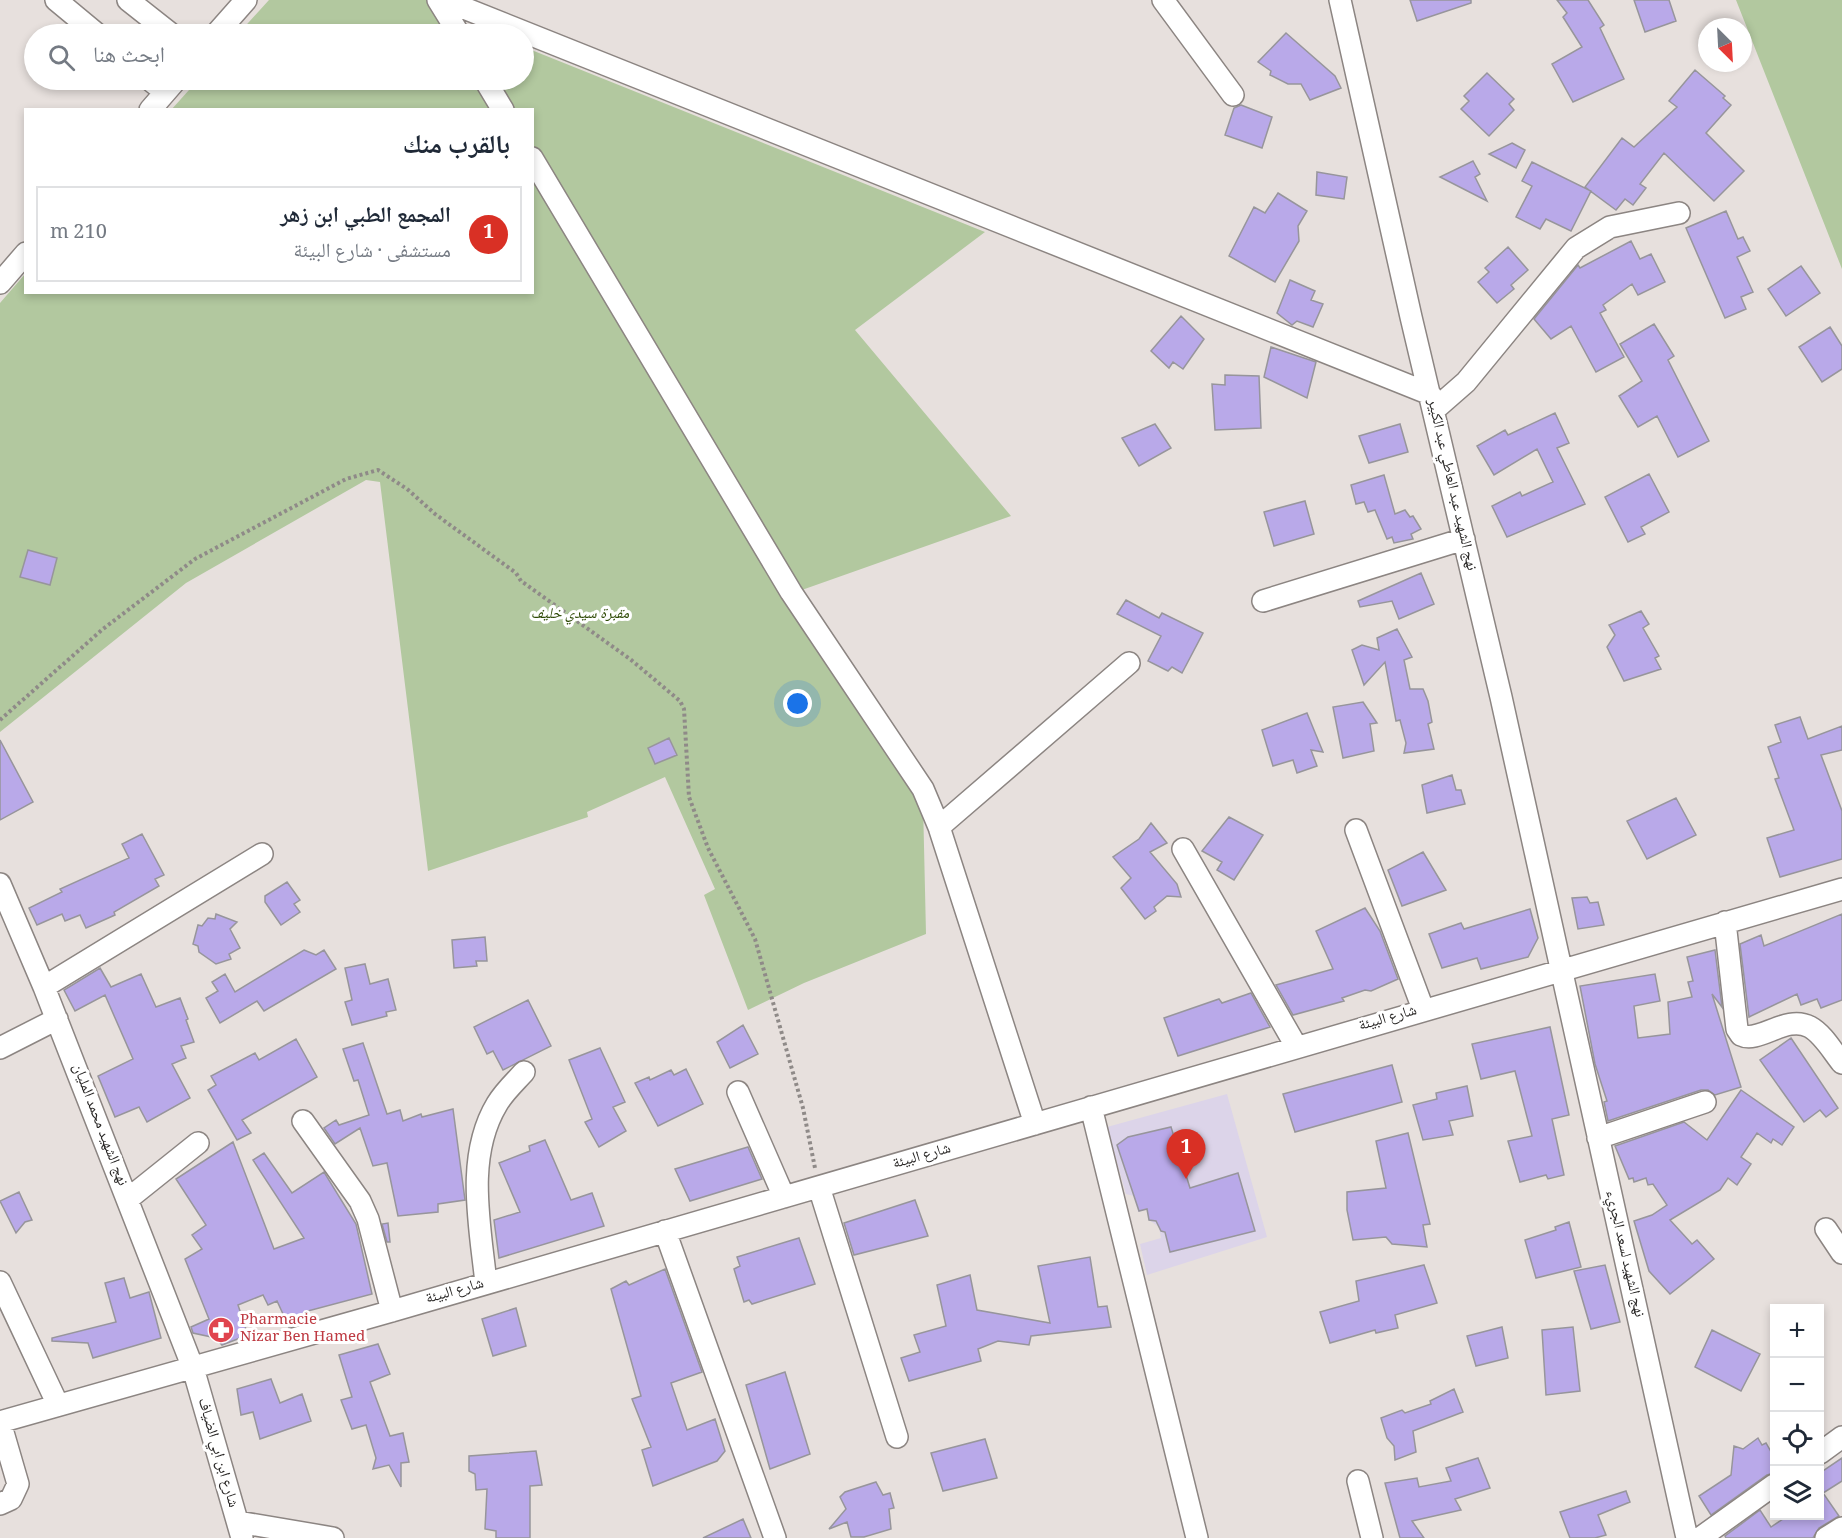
<!DOCTYPE html>
<html lang="ar">
<meta charset="utf-8">
<style>
:root{--surface:#fff;--page:#f2f2f3;--text:#1f2937;--muted:#747a83;--line:#e0e1e3;--accent:#d93025}
body{margin:0;font-family:Georgia,"Noto Naskh Arabic",serif;background:var(--page);color:var(--text);direction:rtl}
.controls{position:absolute;right:18px;bottom:18px;display:grid;overflow:hidden;border-radius:0px;box-shadow:0 3px 9px #0003}
.controls button{width:54px;height:54px;display:grid;place-items:center;padding:0;border:0;border-bottom:2px solid var(--line);background:var(--surface);color:var(--text);font:30px sans-serif}
.compass{position:absolute;left:1698px;top:18px;width:54px;height:54px;border-radius:50%;background:var(--surface);box-shadow:0 3px 9px #0003;rotate:156deg}
.you{position:absolute;left:798px;top:704px;width:21px;height:21px;margin:-15px;border:4px solid #fff;border-radius:50%;background:#1a73e8;box-shadow:0 0 0 9px #1a73e833}
.badge{display:grid;place-items:center;width:39px;height:39px;border-radius:50%;background:var(--accent);color:#fff;font-size:20px;font-weight:700}
.pin{position:absolute;translate:-50% -50px;filter:drop-shadow(0 2px 3px #0008)}
.pin::after{content:'';position:absolute;top:32px;width:21px;height:18px;background:inherit;clip-path:polygon(0 0,100% 0,50% 100%)}
.list{margin:0;padding:0;list-style:none}
h2{display:flex;justify-content:space-between;align-items:center;height:78px;margin:0;padding:0 24px;font-size:26px}
h2 small{font-size:20px;font-weight:400;color:var(--muted)}
.list li{display:grid;grid-template-columns:39px 1fr auto;gap:18px;align-items:center;box-sizing:border-box;height:96px;margin:0 12px 12px;padding:0 12px;border:2px solid var(--line);border-radius:0px}
.list b{display:block;font-size:22px;white-space:nowrap}
.list p{margin:0;font-size:20px;white-space:nowrap;color:var(--muted)}
.list em{font-size:20px;font-style:normal;color:var(--muted)}
.icon{flex:none;width:33px;height:33px;fill:none;stroke:currentColor;stroke-width:2;stroke-linecap:round;stroke-linejoin:round}
.map{position:relative;flex:none;width:1842px;height:1538px;overflow:hidden;direction:ltr}
.search{position:absolute;background:var(--surface);box-shadow:0 3px 9px #0003;left:24px;top:24px;width:510px;height:66px;display:flex;align-items:center;gap:15px;box-sizing:border-box;padding:0 21px;border-radius:33px;color:var(--muted);font-size:22px}
.panel{position:absolute;background:var(--surface);box-shadow:0 3px 9px #0003;left:24px;top:108px;width:510px;height:186px;border-radius:0px;direction:rtl}
.map>svg:first-child{display:block}
.medical{fill:#dcd4e9}
.green{fill:#b2c89f}
.building{fill:#b9a9e9;stroke:#97959b;stroke-width:1.5}
.lines{fill:none;stroke-linecap:round;stroke-linejoin:round}
.minor-casing{stroke:#8c8582;stroke-width:24}
.path{stroke:#8f8a88;stroke-width:4;stroke-dasharray:3 3;stroke-linecap:butt}
.minor{stroke:#fff;stroke-width:21}
.labels{text-anchor:middle;dominant-baseline:central;stroke-width:6;stroke-linejoin:round;paint-order:stroke}
.street-label{font-size:15px;fill:#282625;stroke:#fff}
.park-label{font-size:15px;font-style:italic;fill:#2e4a05;stroke:#fff}
.health-label{font-size:15px;fill:#be3a42;stroke:#fff;text-anchor:start}
</style>
<div class="map">
<svg width="1842" height="1538" viewBox="0 0 1842 1538">
<rect width="100%" height="100%" fill="#e7e0dd"/>
<!-- medical -->
<path class="medical" d="M1227 1094 1267 1237 1147 1275 1140 1244 1161 1238 1159 1227 1149 1220 1147 1209 1138 1212 1134 1196 1126 1194 1107 1127Z"/>
<!-- green -->
<path class="green" d="M269 0H433L453 34H238Z
M1736 0H1842V269Z
M524 47 985 232 855 330 1011 516 799 591 533 144 532 110 512 109 494 80H524Z
M198 80H479L496 110H171Z
M533 173 741 530 923 802 926 934 804 983 748 1010 704 895 715 889 665 777 587 812 588 817 428 871 380 482 366 480 186 583 0 732V303L25 274 26 292H532Z"/>
<!-- building -->
<path class="building" d="M1410 0H1471V3L1417 21Z
M1557 0H1588L1604 25 1600 28 1624 79 1573 102 1552 64 1582 47 1563 17 1567 13Z
M1634 0H1669L1676 21 1645 32Z
M1286 33 1335 76 1341 88 1310 100 1301 84H1288L1270 75 1271 71 1258 62Z
M1695 70 1725 96 1723 98 1731 105 1706 133 1744 171 1714 201 1664 153 1640 184 1646 188 1633 205 1625 199 1616 210 1585 187 1622 138 1634 147 1677 107 1669 101Z
M1487 73 1514 99 1509 104 1514 110 1489 136 1461 109 1469 101 1464 96Z
M1241 105 1272 117 1262 148 1225 135 1234 108Z
M1512 143 1525 150 1516 168 1489 154Z
M1473 161 1480 174 1475 177 1487 201 1440 177Z
M1532 162 1591 191 1571 231 1546 219 1540 229 1516 217 1532 186 1522 181Z
M1317 172 1347 177 1344 199 1316 195Z
M1278 193 1307 211 1298 226 1299 241 1275 282 1229 256 1254 207 1265 213Z
M1726 211 1738 239 1743 237 1750 251 1737 257 1753 292 1741 297 1746 309 1725 318 1686 228Z
M1631 241 1640 259 1651 254 1665 282 1638 295 1632 284 1603 305 1606 310 1600 313 1624 357 1596 372 1571 326 1551 339 1534 319 1578 265 1580 268Z
M1508 247 1528 270 1511 285 1514 289 1497 303 1478 282 1489 272 1485 268Z
M1801 266 1820 293 1786 316 1768 289Z
M1290 280 1315 291 1311 300 1323 304 1313 327 1297 321 1292 325 1277 313Z
M1181 316 1204 339 1183 369 1173 362 1169 368 1151 351Z
M1654 324 1674 356 1668 360 1709 441 1678 457 1657 416 1638 427 1619 396 1642 381 1620 344Z
M1830 327 1842 346V369L1822 382 1799 347Z
M1271 347 1316 362 1307 398 1264 377Z
M1225 375 1259 376 1261 428 1215 430 1212 384 1225 385Z
M1555 413 1569 443 1557 448 1585 504 1507 537 1492 506 1520 492 1522 496 1553 482 1537 449 1494 475 1477 446 1505 430 1508 435Z
M1155 424 1171 448 1139 466 1122 438Z
M1400 424 1408 452 1369 463 1359 436Z
M1649 474 1669 512 1641 527 1645 534 1628 542 1605 497Z
M1384 475 1395 514 1405 510 1410 517 1413 516 1421 529 1411 534 1413 539 1394 543 1392 537 1387 539 1375 510 1368 512 1364 502 1356 504 1351 485Z
M1305 501 1314 534 1274 546 1264 512Z
M28 550 57 558 50 585 20 577Z
M1421 573 1434 604 1399 619 1392 601 1360 607 1358 601Z
M1126 600 1159 618 1162 613 1203 633 1182 673 1172 667 1168 671 1148 661 1161 636 1117 614Z
M1641 611 1649 624 1643 628 1659 656 1655 658 1661 669 1624 681 1607 647 1615 635 1609 625Z
M1397 629 1412 657 1404 660 1410 689H1423L1428 701 1432 722 1428 724 1434 749 1404 753 1406 743 1400 720 1396 721 1385 662 1364 685 1352 650 1362 645 1379 650 1377 638Z
M1363 702 1377 723 1370 724 1374 751 1343 758 1333 707Z
M1307 713 1323 752 1311 750 1317 766 1297 773 1293 760 1273 766 1262 730Z
M1800 717 1808 739 1842 726V750L1821 755 1842 811V859L1780 877 1767 838 1794 830 1775 779 1779 778 1768 747 1781 742 1775 725Z
M669 738 677 755 655 764 648 748Z
M0 740 33 802 0 820Z
M1452 775 1456 790H1461L1465 804 1427 813 1422 785Z
M1676 798 1696 835 1647 859 1627 821Z
M1229 817 1263 835 1234 880 1217 870 1222 862 1202 851Z
M1151 823 1167 843 1150 852 1177 884 1181 897 1167 896 1154 907 1156 911 1145 919 1121 888 1131 878 1113 857 1139 839Z
M142 834 164 875 155 879 159 886 114 912 115 915 86 928 80 915 65 921 62 914 37 925 29 908 62 892 60 889 129 858 122 844Z
M1423 852 1446 890 1402 906 1388 870Z
M287 882 300 900 294 904 300 912 281 925 265 902V896Z
M1587 897 1590 903 1598 902 1604 925 1578 929 1572 898Z
M1365 908 1380 931 1398 979 1371 991 1365 990 1342 998 1344 1001 1293 1015 1276 985 1333 969 1316 931Z
M1530 909 1538 938 1528 957 1481 969 1477 958 1442 968 1429 934 1461 923 1464 929Z
M216 914 237 922 230 929 240 948 229 954 231 959 216 964 199 952 198 946 193 944 198 925 202 926 208 918 215 919Z
M1842 914V1000L1821 1008 1817 999 1801 1005 1797 994 1749 1017 1740 944 1761 935 1764 946Z
M485 937 487 961H476L477 966 454 968 452 940Z
M304 950 316 955 324 950 336 969 264 1011 257 1001 220 1023 206 998 218 991 212 982 225 974 235 992Z
M1715 950 1722 1007 1712 994 1741 1087 1715 1095 1708 1090H1701L1608 1121 1604 1102 1607 1101 1595 1064 1580 986 1655 974 1660 1001 1634 1006 1638 1038 1670 1034 1668 1002 1692 997 1688 982 1693 981 1687 957Z
M365 964 370 984 388 979 396 1010 386 1012 387 1016 352 1025 345 1002 352 1000 345 968Z
M100 968 111 987 141 974 156 1007 180 998 188 1019 186 1020 194 1042 181 1046 186 1058 172 1064 190 1098 147 1122 139 1107 115 1117 98 1076 133 1059 105 995 75 1011 64 990Z
M1251 993 1270 1027 1178 1056 1164 1018 1219 999 1222 1003Z
M528 1000 551 1046 503 1070 493 1051 487 1054 474 1027Z
M743 1025 758 1054 730 1068 717 1042Z
M1550 1027 1569 1115 1552 1119 1564 1175 1548 1179 1546 1175 1520 1182 1508 1141 1532 1136 1515 1071 1481 1079 1472 1044Z
M1791 1038 1838 1108 1826 1117 1820 1110 1804 1122 1760 1060Z
M296 1039 317 1077 242 1120 251 1133 237 1140 208 1090 216 1085 211 1076 255 1053 259 1060Z
M363 1043 387 1114 400 1110 403 1121 421 1114 422 1117 453 1109 465 1200 438 1204V1212L398 1216 387 1163 373 1166 360 1128 335 1144 324 1128 336 1120 339 1125 369 1115 358 1080 354 1081 343 1049Z
M600 1048 625 1102 613 1107 626 1131 599 1147 585 1122 592 1119 569 1060Z
M1392 1065 1402 1102 1295 1132 1283 1094Z
M686 1069 703 1104 658 1126 635 1083 649 1077 650 1080 671 1070 674 1075Z
M1467 1086 1473 1116 1449 1121 1453 1135 1423 1140 1413 1105 1437 1099 1436 1093Z
M1741 1090 1794 1127 1782 1145 1773 1139 1771 1143 1757 1133 1741 1157 1751 1164 1737 1185 1728 1178 1720 1190 1670 1220 1692 1244 1697 1240 1714 1259 1670 1294 1649 1271 1634 1221 1652 1215 1667 1205 1653 1184 1648 1185 1646 1178 1634 1182 1633 1178 1629 1179 1615 1146 1684 1122 1707 1140Z
M1171 1127 1190 1188 1238 1173 1255 1231 1170 1252 1165 1232 1161 1231 1156 1221 1149 1220 1147 1209 1139 1211 1117 1145 1128 1137Z
M1408 1133 1430 1224 1423 1225 1427 1247 1392 1244 1386 1237 1353 1240 1347 1210V1192L1386 1188 1376 1141Z
M545 1140 571 1200 592 1193 604 1226 499 1258 494 1220 520 1212 499 1163 530 1151 529 1146Z
M233 1142 274 1249 304 1238 253 1160 264 1153 292 1193 324 1172 356 1224 372 1294 304 1312 306 1318 289 1327 277 1301 268 1305 263 1295 238 1305 248 1335 222 1345 216 1338 193 1333 191 1327 209 1319 185 1259 202 1249 192 1235 206 1225 176 1179Z
M748 1147 762 1179 690 1201 675 1169Z
M19 1192 32 1220 25 1222 16 1233 0 1201Z
M915 1200 928 1236 854 1255 844 1223Z
M1569 1222 1581 1267 1536 1278 1525 1240 1556 1230 1555 1227Z
M388 1223 390 1242H387L382 1224Z
M799 1238 815 1284 752 1304 749 1300 744 1302 734 1269 740 1266 737 1257Z
M1090 1257 1098 1307 1107 1306 1111 1327 1031 1336 1029 1345 998 1341 978 1349 981 1361 909 1381 901 1358 920 1352 914 1335 946 1326 937 1285 970 1275 977 1310 1050 1323 1038 1266Z
M1424 1265 1437 1303 1395 1315 1398 1328 1376 1333 1375 1330 1330 1343 1320 1312 1359 1301 1356 1281Z
M1605 1265 1620 1322 1591 1329 1574 1271Z
M665 1269 702 1372 671 1383 687 1430 715 1419 725 1451 717 1461 653 1486 642 1450 651 1447 632 1399 641 1396 611 1289 626 1281 629 1285Z
M124 1278 130 1298 149 1292 161 1338 93 1358 88 1343 52 1341V1338L116 1322 105 1283Z
M516 1308 526 1346 493 1356 482 1319Z
M1502 1327 1508 1358 1476 1366 1467 1336Z
M1573 1327 1580 1391 1546 1395 1542 1330Z
M1712 1330 1760 1354 1741 1391 1695 1367Z
M378 1344 390 1374 370 1382 390 1436 403 1433 409 1462 401 1463V1487L389 1465 373 1469 376 1458 366 1425 352 1429 341 1400 352 1397 339 1355Z
M785 1372 810 1454 770 1469 746 1385Z
M271 1379 280 1403 302 1394 311 1421 260 1439 253 1412 241 1415 237 1389Z
M1454 1389 1463 1412 1413 1431 1416 1452 1395 1460 1394 1446 1387 1438 1381 1418 1402 1410 1405 1413 1431 1404 1430 1401Z
M1758 1438 1762 1445 1766 1443 1774 1457V1473L1767 1475 1711 1515 1699 1496 1731 1475 1734 1446 1743 1449Z
M985 1439 997 1478 943 1491 931 1453Z
M536 1451 542 1485 530 1486V1538H496V1531L485 1529 487 1489 476 1490 475 1474 469 1471V1456Z
M1478 1458 1490 1488 1455 1499 1461 1510 1412 1521 1424 1538H1400L1385 1483 1417 1478 1419 1487 1451 1481 1446 1468Z
M1842 1458V1481L1823 1493 1839 1516 1819 1528 1813 1538H1726L1725 1536 1760 1510 1771 1527 1789 1515H1820V1473Z
M876 1482 883 1495 890 1493 894 1508 889 1509 891 1529 864 1537H851L847 1522 829 1529 846 1509 840 1497 845 1492Z
M1626 1491 1630 1502 1598 1515 1606 1535 1595 1538H1570L1560 1512Z
M743 1519 751 1538H703Z"/>
<g class="lines">
<!-- minor casing -->
<g class="minor-casing">
<path id="minor" d="M56 0 97 34
M128 0 171 34
M438 0 459 34
M444 0 1430 394
M1163 0 1233 95
M1340 0 1411 317 1501 697 1687 1538
M216 34 246 0
M150 80 165 92
M485 80 503 110
M150 110 176 80
M532 158 791 592 923 789 939 827 1035 1124
M0 283 26 253
M1434 410 1466 382 1576 248 1610 227 1679 213
M1263 601 1464 539
M939 827 1129 663
M1356 830 1423 1009
M1183 849 1296 1046
M0 884 44 987 193 1368 242 1538
M1725 922 1737 1029 1741 1035C1759 1044 1786 1014 1810 1027 1823 1034 1833 1052 1842 1063
M44 987 262 854
M0 1048 57 1019
M738 1092 784 1197
M1091 1107 1197 1538
M303 1121 360 1201 368 1219 392 1311
M1598 1138 1705 1102
M819 1187 897 1437
M128 1199 198 1143
M1826 1229 1842 1253
M665 1231 775 1538
M0 1282 58 1405
M486 1283C480 1225 465 1157 497 1104 504 1092 515 1082 524 1072
M1820 1453 1842 1437
M1358 1481 1372 1538
M0 1504 11 1499 18 1484 0 1422 392 1311 1842 889
M238 1522 333 1538
M1700 1538 1774 1485
M1826 1538 1842 1528"/>
</g>
<!-- path -->
<path class="path" d="M0 720 103 629 195 559 346 479 378 470 407 489 435 514 516 573 521 581 630 659 680 701 684 709 689 797 708 848 755 939 803 1108 815 1168"/>
<!-- minor -->
<use href="#minor" class="minor"/>
</g>
<!-- icons -->
<defs>
<g id="pharmacy-disc" transform="scale(1.35)"><circle r="9.5" fill="#e0444e" stroke="#fff"/><path d="M-2-6h4v4h4v4h-4v4h-4v-4h-4v-4h4Z" fill="#fff"/></g>
</defs>
<g fill-rule="evenodd">
<use href="#pharmacy-disc" x="221" y="1330"/>
</g>
<g class="labels">
<!-- street labels -->
<g class="street-label">
<text transform="translate(1451 485) rotate(77)">نهج الشهيد عبد العاطي عبد الكبير</text>
<text transform="translate(1388 1019) rotate(-16)">شارع البيئة</text>
<text transform="translate(99 1125) rotate(69)">نهج الشهيد محمد المليان</text>
<text transform="translate(922 1157) rotate(-16)">شارع البيئة</text>
<text transform="translate(1624 1254) rotate(77)">نهج الشهيد لسعد الجريء</text>
<text transform="translate(455 1292) rotate(-16)">شارع البيئة</text>
<text transform="translate(217 1453) rotate(74)">شارع ابن ابي الضياف</text>
</g>
<!-- park labels -->
<g class="park-label">
<text x="580" y="615">مقبرة سيدي خليف</text>
</g>
<!-- health labels -->
<g class="health-label">
<text x="240" y="1321">Pharmacie<tspan x="240" dy="17">Nizar Ben Hamed</tspan></text>
</g>
</g>
</svg>
<div class="controls">
<button>+</button>
<button>−</button>
<button><svg class="icon" aria-label="locate" viewBox="0 0 24 24"><circle cx="12" cy="12" r="6"/><path d="M12 2v4M12 18v4M2 12h4M18 12h4"/></svg></button>
<button><svg class="icon" aria-label="layers" viewBox="0 0 24 24"><path d="M12 4l9 5-9 5-9-5zM3 14l9 5 9-5"/></svg></button>
</div>
<svg class="compass" viewBox="-18 -18 36 36"><path d="M0-13l5 13h-10z" fill="#e53935"/><path d="M0 13l5-13h-10z" fill="#747a83"/></svg>
<div class="you"></div>
<div class="pin badge" style="left:1186px;top:1179px">1</div>
<div class="search"><svg class="icon" aria-label="search" viewBox="0 0 24 24"><circle cx="10" cy="10" r="6"/><path d="M15 15l6 6"/></svg>ابحث هنا</div>
<section class="panel">
<h2>بالقرب منك<small></small></h2>
<ul class="list">
<li><span class="badge">1</span><div><b>المجمع الطبي ابن زهر</b><p>مستشفى · شارع البيئة</p></div><em>210 m</em></li>
</ul>
</section>
</div>
